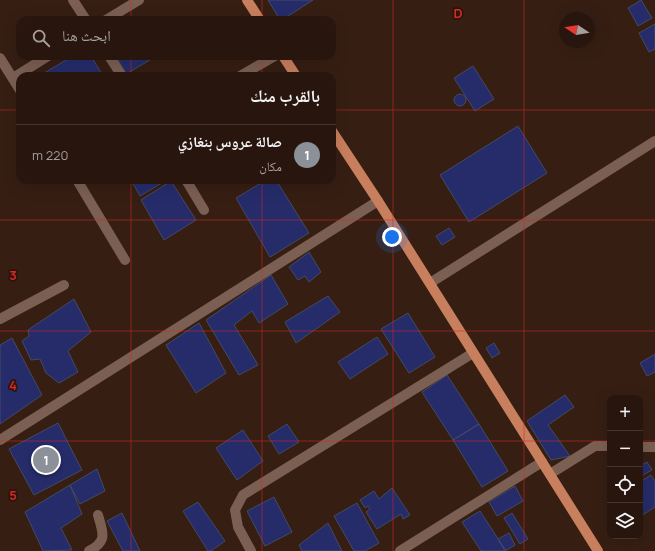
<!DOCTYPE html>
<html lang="ar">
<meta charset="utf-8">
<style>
:root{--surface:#28160e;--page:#301f17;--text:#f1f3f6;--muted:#a59f9e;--line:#44352e;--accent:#8c9099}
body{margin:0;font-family:Manrope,"Noto Naskh Arabic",sans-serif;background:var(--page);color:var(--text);direction:rtl}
.controls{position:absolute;right:12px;bottom:12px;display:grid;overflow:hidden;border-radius:8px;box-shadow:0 4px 16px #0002}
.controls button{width:36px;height:36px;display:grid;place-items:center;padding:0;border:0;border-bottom:1px solid var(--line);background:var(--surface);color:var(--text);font:20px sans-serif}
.compass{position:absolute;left:559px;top:12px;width:36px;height:36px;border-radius:50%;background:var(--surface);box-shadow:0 4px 16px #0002;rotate:282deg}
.you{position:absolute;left:392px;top:237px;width:14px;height:14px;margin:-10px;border:3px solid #fff;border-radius:50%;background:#1a73e8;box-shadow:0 0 0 6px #1a73e833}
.badge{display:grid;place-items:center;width:26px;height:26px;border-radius:50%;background:var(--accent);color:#fff;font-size:13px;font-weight:700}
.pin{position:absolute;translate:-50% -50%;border:2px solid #fff;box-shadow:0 1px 4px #0006}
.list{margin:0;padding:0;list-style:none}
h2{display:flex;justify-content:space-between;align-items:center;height:52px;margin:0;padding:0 16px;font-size:17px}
h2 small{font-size:13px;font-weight:400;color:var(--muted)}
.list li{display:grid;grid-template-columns:26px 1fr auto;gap:12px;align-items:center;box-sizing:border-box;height:60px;padding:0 16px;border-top:1px solid var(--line)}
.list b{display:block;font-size:15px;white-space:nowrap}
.list p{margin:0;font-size:13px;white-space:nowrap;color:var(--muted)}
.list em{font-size:13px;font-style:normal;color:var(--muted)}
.icon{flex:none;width:22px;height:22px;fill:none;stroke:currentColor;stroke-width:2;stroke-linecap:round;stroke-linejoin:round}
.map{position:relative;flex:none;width:655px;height:551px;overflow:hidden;direction:ltr}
.search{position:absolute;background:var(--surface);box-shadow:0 4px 16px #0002;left:16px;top:16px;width:320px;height:44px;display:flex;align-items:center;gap:10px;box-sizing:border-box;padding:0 14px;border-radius:12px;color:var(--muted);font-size:15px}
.panel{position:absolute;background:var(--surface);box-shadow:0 4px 16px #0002;left:16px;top:72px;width:320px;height:112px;border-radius:12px;direction:rtl}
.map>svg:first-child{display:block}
.building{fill:#262c6a;stroke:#444a62}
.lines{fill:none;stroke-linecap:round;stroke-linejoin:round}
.minor{stroke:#7b5f52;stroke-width:10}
.major{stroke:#c87f5d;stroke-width:10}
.grid{fill:none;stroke:#d62828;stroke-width:1;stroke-opacity:0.55}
.grid-label{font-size:13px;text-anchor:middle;font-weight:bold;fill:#d62828;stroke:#2b150a;stroke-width:3.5;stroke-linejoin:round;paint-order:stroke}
</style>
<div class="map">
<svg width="655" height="551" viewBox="0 0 655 551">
<rect width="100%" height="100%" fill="#361e13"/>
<!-- building -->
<path class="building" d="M268 0H313L282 20H280Z
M641 0 652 18 638 26 628 8Z
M655 24V49L649 52 639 33Z
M73 56H91L103 76H39Z
M116 56H154L155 57 126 74Z
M473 66 494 99 475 111 454 78Z
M454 100a6 6 0 1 1 12 0a6 6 0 1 1-12 0Z
M518 126 547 173 469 222 440 175Z
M131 180H167L140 196Z
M266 180H276L309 233 270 257 236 198Z
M171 181 196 220 164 240 141 200Z
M449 228 455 237 442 245 436 236Z
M309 252 321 272 309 282 305 276 298 280 289 267Z
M271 275 288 304 259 323 252 311 234 325 258 365 239 375 206 320Z
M328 296 340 312 296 343 285 322Z
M74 299 91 332 68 351 78 372 59 383 46 373 40 359 31 360 22 341 29 336 28 330Z
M408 313 435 357 409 373 381 329Z
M199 323 226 373 196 393 166 345Z
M377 337 388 354 350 379 338 362Z
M12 338 42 395 0 424V345Z
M494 343 500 353 492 358 486 348Z
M655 354V372L647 376 640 363Z
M447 375 479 424 453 440 422 392Z
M565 395 574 407 548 425 570 456 551 460 527 421Z
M58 423 82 470 34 495 9 449Z
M287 424 299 442 279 454 268 436Z
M479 424 508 471 482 487 453 440Z
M243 430 263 461 237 480 216 448Z
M647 462 652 470 641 476 640 466Z
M97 469 105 491 80 504 70 485Z
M651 475 655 481V507L641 516 640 482Z
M70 485 82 514 61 528 72 550 43 551 25 512Z
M515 486 523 501 497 516 489 502Z
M392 488 410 515 403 519 401 514 377 529 366 512 370 509 368 506 365 508 360 500 374 491 379 499Z
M274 497 292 532 265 546 247 511Z
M198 502 225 541 211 551H208L183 511Z
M357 503 379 543 365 551H354L334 516Z
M480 511 506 551H481L462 522Z
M122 513 140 551H123L107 521Z
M512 513 528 539 520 544 504 518Z
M328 523 342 551H302L299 545Z
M509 533 515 545 505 551 498 539Z"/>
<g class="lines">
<!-- minor -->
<path class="minor" d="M73 0 86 20
M106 20 139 0
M109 56 122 76
M0 58 20 90
M240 76 275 56
M13 78 48 56
M77 180 125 260
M186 180 204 210
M430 283 655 141
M0 319 64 285
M0 440 378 201
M640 447H655
M550 474 595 446H610
M89 551C108 541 103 533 98 515
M251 551 238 527 235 510 243 495 473 353
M400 551 542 462"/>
<!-- major -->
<path class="major" d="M247 0 260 20
M283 56 296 76
M332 131 378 201 598 551"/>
</g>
<!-- grid -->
<path class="grid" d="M131 0V20M262 0V20M393 0V551M524 0V551M131 56V76M262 56V76M0 110H20M332 110H655M131 180V551M262 180V551M0 220H655M0 331H655M0 441H610M640 441H655"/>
<g class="grid-label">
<text x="458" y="18">D</text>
<text x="13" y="280">3</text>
<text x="13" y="390">4</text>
<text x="13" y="500">5</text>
</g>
</svg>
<div class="controls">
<button>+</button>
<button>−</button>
<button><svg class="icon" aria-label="locate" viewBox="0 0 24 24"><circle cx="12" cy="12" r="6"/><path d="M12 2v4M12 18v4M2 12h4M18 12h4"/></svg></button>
<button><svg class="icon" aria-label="layers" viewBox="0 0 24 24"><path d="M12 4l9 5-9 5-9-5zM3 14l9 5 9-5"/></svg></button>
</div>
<svg class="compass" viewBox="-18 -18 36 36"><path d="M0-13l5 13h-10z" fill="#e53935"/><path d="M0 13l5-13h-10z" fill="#a59f9e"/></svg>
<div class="you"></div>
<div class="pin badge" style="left:46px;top:460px">1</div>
<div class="search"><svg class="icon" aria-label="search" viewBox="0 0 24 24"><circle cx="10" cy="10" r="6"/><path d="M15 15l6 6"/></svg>ابحث هنا</div>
<section class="panel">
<h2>بالقرب منك<small></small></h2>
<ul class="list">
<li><span class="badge">1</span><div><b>صالة عروس بنغازي</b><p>مكان</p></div><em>220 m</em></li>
</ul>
</section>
</div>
